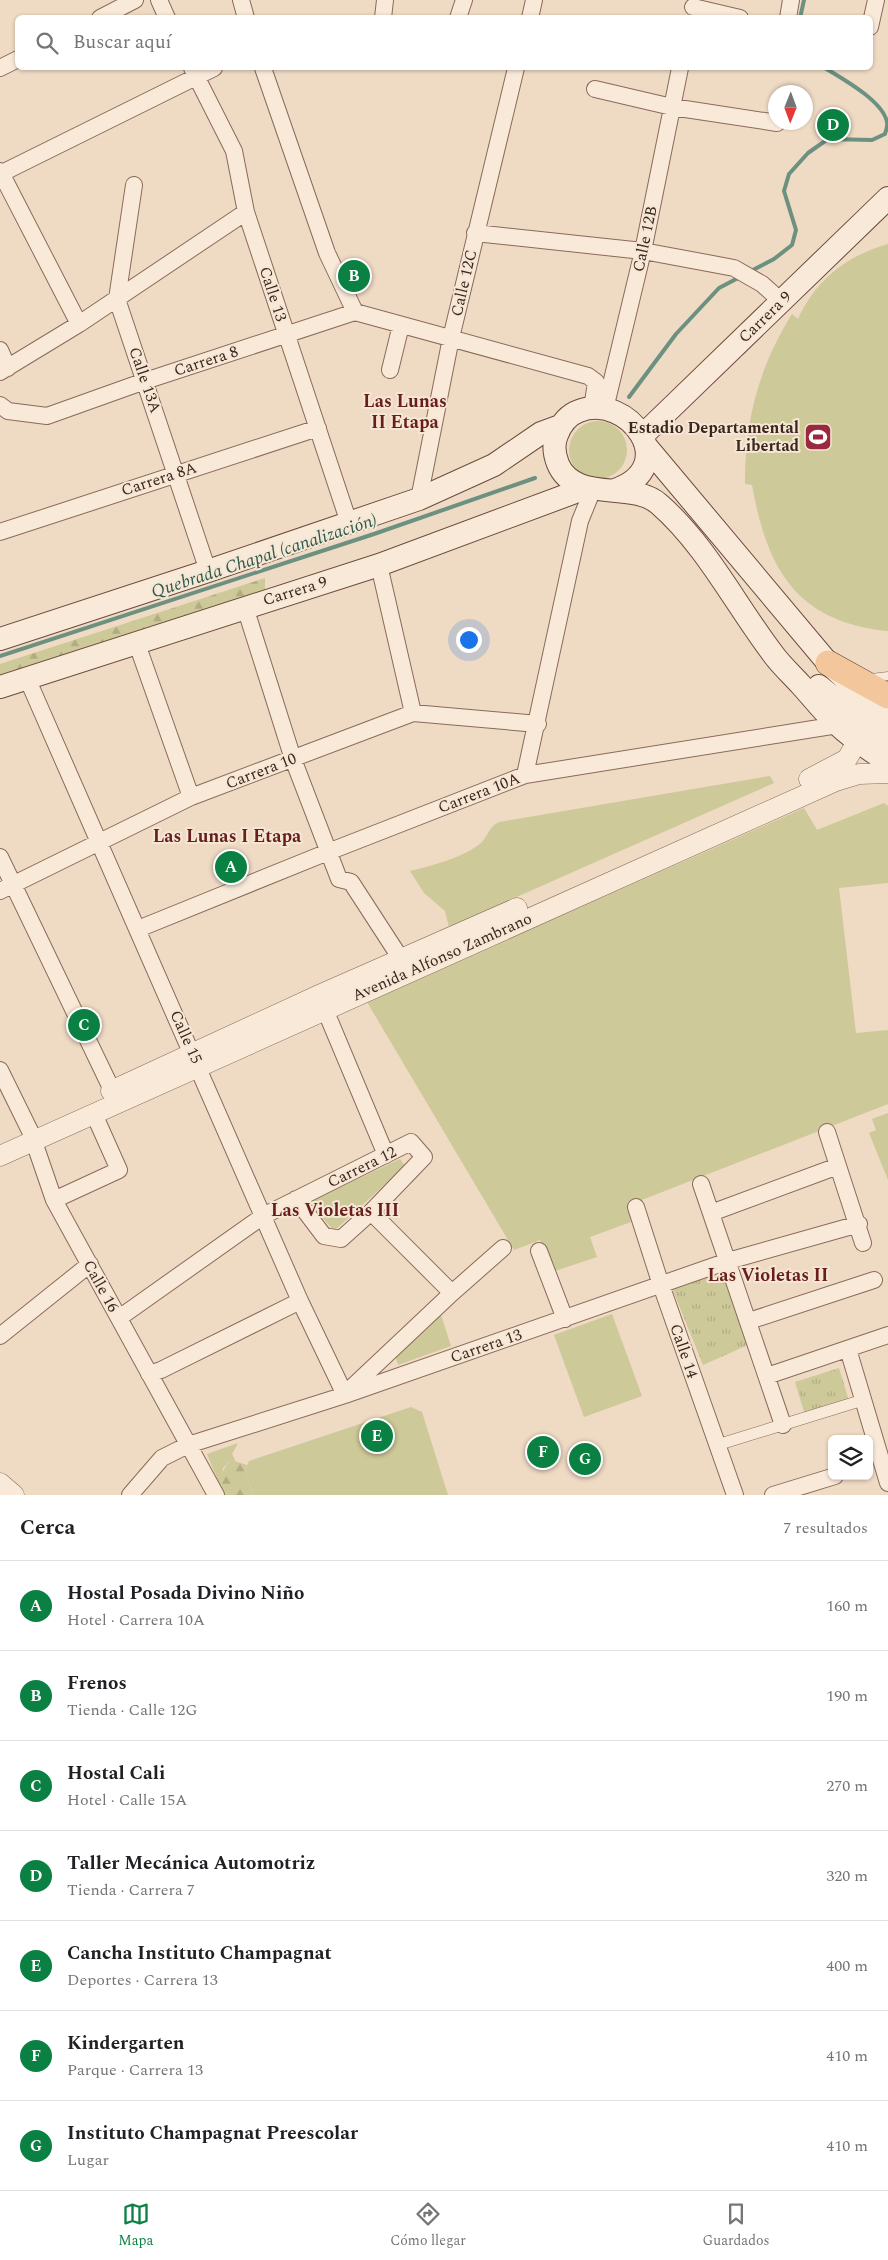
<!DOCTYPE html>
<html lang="es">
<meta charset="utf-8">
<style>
:root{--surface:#fff;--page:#f2f2f2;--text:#202124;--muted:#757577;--line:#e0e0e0;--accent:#0b8043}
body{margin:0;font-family:Spectral,serif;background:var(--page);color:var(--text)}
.controls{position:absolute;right:15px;bottom:15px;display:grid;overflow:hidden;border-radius:8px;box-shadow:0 1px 4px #0004}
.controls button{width:45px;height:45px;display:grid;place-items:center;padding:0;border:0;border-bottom:1px solid var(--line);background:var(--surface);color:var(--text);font:25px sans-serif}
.compass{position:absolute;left:768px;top:85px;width:45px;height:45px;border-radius:50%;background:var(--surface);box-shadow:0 1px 4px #0004;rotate:181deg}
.you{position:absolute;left:468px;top:639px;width:18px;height:18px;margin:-12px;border:4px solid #fff;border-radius:50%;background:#1a73e8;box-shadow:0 0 0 8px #1a73e833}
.badge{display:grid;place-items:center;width:32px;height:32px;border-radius:50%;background:var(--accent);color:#fff;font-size:16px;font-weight:700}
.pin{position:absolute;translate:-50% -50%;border:2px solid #fff;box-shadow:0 1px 5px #0006}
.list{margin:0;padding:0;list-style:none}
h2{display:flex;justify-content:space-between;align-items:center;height:65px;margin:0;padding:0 20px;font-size:21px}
h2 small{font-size:16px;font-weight:400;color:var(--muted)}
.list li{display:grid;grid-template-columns:32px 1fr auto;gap:15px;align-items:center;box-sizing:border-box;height:90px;padding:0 20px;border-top:1px solid var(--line)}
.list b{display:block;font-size:19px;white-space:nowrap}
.list p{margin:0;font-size:16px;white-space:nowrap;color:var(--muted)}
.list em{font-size:16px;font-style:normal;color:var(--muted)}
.icon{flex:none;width:28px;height:28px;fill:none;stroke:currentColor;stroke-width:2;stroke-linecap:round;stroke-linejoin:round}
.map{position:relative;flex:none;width:888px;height:1495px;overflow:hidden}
.search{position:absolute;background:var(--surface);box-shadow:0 1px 4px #0004;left:15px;right:15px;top:15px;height:55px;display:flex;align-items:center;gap:12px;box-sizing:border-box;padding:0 18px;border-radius:8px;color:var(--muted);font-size:19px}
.sheet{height:695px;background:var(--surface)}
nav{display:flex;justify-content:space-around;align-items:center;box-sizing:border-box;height:70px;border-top:1px solid var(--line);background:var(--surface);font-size:14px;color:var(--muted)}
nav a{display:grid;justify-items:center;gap:2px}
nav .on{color:var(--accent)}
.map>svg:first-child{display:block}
.grass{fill:#cdc998}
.forest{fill:url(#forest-firs)}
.park{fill:url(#park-tufts)}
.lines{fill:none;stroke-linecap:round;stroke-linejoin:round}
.stream{stroke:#6c9181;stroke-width:4}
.service-casing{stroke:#8a6a5a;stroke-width:9}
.pedestrian-casing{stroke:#8a6a5a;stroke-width:12}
.minor-casing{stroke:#8a6a5a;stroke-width:18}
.tertiary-casing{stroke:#8a6a5a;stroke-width:21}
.secondary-casing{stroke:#6c4b3d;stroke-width:24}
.primary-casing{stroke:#58392e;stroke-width:26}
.service{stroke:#f9e9d8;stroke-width:8}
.pedestrian{stroke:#f9e9d8;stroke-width:11}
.minor{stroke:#f9e9d8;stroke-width:16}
.tertiary{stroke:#f9e9d8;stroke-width:20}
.secondary{stroke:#f9e9d8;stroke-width:22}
.primary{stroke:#f3c69c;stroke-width:25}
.labels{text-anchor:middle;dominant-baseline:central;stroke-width:4;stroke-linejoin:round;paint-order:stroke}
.street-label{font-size:16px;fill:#3a261e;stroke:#f6e6d4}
.poi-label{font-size:16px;font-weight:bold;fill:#3a261e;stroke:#f6e6d4;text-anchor:end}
.neighbourhood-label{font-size:18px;font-weight:bold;fill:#671e1d;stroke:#f6e6d4}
.water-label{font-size:18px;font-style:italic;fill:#2d5a4e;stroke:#f6e6d4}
</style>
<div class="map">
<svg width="888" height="1495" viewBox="0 0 888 1495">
<defs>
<pattern id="forest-firs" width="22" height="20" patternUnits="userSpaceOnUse" patternTransform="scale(1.25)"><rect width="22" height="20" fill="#cdc998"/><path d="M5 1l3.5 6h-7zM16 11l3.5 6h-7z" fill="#b1ac83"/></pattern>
<pattern id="park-tufts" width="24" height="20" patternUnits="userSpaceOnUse" patternTransform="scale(1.25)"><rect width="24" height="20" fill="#cdc998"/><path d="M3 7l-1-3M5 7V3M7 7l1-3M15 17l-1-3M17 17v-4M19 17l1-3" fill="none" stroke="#b1ac83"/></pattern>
</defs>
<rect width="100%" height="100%" fill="#efdac4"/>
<!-- grass -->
<path class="grass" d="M888 244V631H887C795 621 767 568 752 485L745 484C745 420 758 369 792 314L798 319C816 279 847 256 888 244Z
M569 450a29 29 0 1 1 58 0a29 29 0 1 1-58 0Z
M770 776 774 783 449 927 445 911 424 893 410 871C431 866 466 857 482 842 489 834 489 827 499 822Z
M884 803 888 806V883L839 888 856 1033 888 1030V1104L629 1205 631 1222 590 1237 597 1257 552 1272 540 1240 514 1250 367 1002 804 808 817 830Z
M888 1113V1180L869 1133 876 1130 872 1119Z
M400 1159 405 1166 334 1231 309 1202Z
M612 1314 642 1396 584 1417 554 1335Z
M441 1315 451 1346 398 1365 395 1355Z
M411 1407 422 1412 448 1495H253L245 1470 249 1461Z
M238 1443 232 1454 236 1462 231 1460 223 1468 221 1488 207 1454Z"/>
<!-- forest -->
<path class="forest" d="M265 578V593L0 677V664Z
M231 1460 247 1465 245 1470 253 1495H225C218 1482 221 1470 231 1460Z"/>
<!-- park -->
<path class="park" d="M721 1270 748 1345 703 1365 672 1288Z
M839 1368 849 1401 805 1415 795 1382Z"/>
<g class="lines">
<!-- stream -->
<path class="stream" d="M800 18 804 0
M751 271 774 259 792 245 796 230 784 191 789 174 808 153 828 139 872 140 885 134C886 130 888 126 887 122 883 101 843 79 825 68
M629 397 676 334 719 288 740 277
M0 656 374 534 535 478"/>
<!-- service casing -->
<g class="service-casing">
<path id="service" d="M871 678 888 676"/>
</g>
<!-- pedestrian casing -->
<g class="pedestrian-casing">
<path id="pedestrian" d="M717 1445 863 1400"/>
</g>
<!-- minor casing -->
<g class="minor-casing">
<path id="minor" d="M159 0 167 18
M241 0 246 18
M693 7 740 18
M100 18 135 0
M383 18 385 0
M458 18 464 0
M530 18 534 0
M788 18 791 0
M870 27 876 0
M0 68 18 59
M192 68 234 151 246 212 349 523
M263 68 327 253 355 312
M595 89 672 107 777 123
M0 171 79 324
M0 174 214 68
M134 185 117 299 208 571
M475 233 643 251 734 268 762 284 781 301
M355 312 588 376 596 382 592 409
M0 350 8 368
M390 370 401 325
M0 372 79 324 246 212
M0 405 8 411 47 416 145 381 355 312
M605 409 643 251 680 68
M419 499 451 338 516 68
M0 532 318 428
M379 565 413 713
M245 607 293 759 339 879 351 882 401 959
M137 644 191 797
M27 678 300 1301 345 1395
M525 775 580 521 593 489
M0 857 112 1090
M0 891 191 797 413 713 538 724
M138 929 328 852 525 775 838 725
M321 1000 386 1155
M0 1070 31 1133 54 1200 216 1495
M827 1132 863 1243
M701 1184 783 1425
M54 1200 119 1170 94 1114
M636 1207 661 1285 735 1495
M371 1212 452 1293
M711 1213 838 1166
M539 1251 565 1319
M119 1318 263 1216 411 1142 424 1157 371 1212 341 1239 324 1236 296 1199
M749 1321 874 1280
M0 1336 90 1264
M848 1349 888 1483
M149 1374 161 1370 300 1301
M767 1376 888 1335
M348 1391 452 1293 503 1248
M130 1495 162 1458 188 1445 345 1395 728 1261 859 1224
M773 1495 835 1476"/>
</g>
<!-- tertiary casing -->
<g class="tertiary-casing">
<path id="tertiary" d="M809 779 847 759 857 742
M111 1091 319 995 517 908
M0 1156 836 781 859 774 888 773
M0 1483 14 1495"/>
</g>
<!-- secondary casing -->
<g class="secondary-casing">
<path id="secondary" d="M642 436 888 198
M646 446 828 663 888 719
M615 490C683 466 628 392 579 411 568 415 561 424 557 435 553 444 554 454 558 464 575 504 632 480 659 504 706 545 735 604 773 654 781 665 791 674 801 685 813 698 825 714 839 726 854 740 871 751 888 762
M0 639 208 571 419 499 494 465 541 433 560 426
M819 686 888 742
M0 687 379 565 586 488"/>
</g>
<!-- primary casing -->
<g class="primary-casing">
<path id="primary" d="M828 663 888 696"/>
</g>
<!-- service -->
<use href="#service" class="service"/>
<!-- pedestrian -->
<use href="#pedestrian" class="pedestrian"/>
<!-- minor -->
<use href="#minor" class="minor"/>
<!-- tertiary -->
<use href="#tertiary" class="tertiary"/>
<!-- secondary -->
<use href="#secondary" class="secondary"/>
<!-- primary -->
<use href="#primary" class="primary"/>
</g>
<!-- icons -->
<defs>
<g id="stadium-square" transform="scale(1.4375)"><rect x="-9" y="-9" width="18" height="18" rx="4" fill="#9a2940" stroke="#f6e6d4"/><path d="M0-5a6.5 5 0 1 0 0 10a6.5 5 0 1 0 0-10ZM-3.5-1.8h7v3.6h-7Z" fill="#fff"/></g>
</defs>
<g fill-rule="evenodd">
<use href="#stadium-square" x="818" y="437"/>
</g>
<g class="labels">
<!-- street labels -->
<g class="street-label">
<text transform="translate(645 239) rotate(-78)">Calle 12B</text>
<text transform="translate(464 283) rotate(-77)">Calle 12C</text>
<text transform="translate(273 294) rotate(72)">Calle 13</text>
<text transform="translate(765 317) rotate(-44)">Carrera 9</text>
<text transform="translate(206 361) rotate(-18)">Carrera 8</text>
<text transform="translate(145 380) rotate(71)">Calle 13A</text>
<text transform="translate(159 479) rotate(-18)">Carrera 8A</text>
<text transform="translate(295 591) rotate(-17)">Carrera 9</text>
<text transform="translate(261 771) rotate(-21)">Carrera 10</text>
<text transform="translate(479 793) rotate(-21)">Carrera 10A</text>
<text transform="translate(442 957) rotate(-24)">Avenida Alfonso Zambrano</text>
<text transform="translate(186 1037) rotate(66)">Calle 15</text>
<text transform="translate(362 1167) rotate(-26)">Carrera 12</text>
<text transform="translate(101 1286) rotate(61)">Calle 16</text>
<text transform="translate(486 1346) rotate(-19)">Carrera 13</text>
<text transform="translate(684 1351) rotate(71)">Calle 14</text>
</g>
<!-- poi labels -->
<g class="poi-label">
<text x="799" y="428">Estadio Departamental<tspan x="799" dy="18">Libertad</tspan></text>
</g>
<!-- neighbourhood labels -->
<g class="neighbourhood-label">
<text x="405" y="401">Las Lunas<tspan x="405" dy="21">II Etapa</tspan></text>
<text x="227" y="836">Las Lunas I Etapa</text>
<text x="335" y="1210">Las Violetas III</text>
<text x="768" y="1275">Las Violetas II</text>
</g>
<!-- water labels -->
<g class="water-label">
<text transform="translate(264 556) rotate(-18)">Quebrada Chapal (canalización)</text>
</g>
</g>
</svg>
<div class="controls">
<button><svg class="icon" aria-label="layers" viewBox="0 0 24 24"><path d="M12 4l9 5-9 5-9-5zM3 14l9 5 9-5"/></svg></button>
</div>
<svg class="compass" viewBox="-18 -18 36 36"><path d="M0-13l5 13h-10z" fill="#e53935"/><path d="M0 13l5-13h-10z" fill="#757577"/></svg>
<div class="you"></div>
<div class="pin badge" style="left:231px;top:867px">A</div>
<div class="pin badge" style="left:354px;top:276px">B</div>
<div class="pin badge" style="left:84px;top:1025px">C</div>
<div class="pin badge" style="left:833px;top:125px">D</div>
<div class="pin badge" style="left:377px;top:1436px">E</div>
<div class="pin badge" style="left:543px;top:1452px">F</div>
<div class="pin badge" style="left:585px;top:1459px">G</div>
<div class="search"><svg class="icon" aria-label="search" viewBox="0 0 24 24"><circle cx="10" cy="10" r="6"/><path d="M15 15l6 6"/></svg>Buscar aquí</div>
</div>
<section class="sheet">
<h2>Cerca<small>7 resultados</small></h2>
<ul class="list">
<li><span class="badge">A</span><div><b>Hostal Posada Divino Niño</b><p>Hotel · Carrera 10A</p></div><em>160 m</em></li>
<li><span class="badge">B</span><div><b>Frenos</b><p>Tienda · Calle 12G</p></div><em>190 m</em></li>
<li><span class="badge">C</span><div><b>Hostal Cali</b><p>Hotel · Calle 15A</p></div><em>270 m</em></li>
<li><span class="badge">D</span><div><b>Taller Mecánica Automotriz</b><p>Tienda · Carrera 7</p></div><em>320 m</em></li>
<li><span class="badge">E</span><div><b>Cancha Instituto Champagnat</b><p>Deportes · Carrera 13</p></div><em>400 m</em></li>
<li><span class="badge">F</span><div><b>Kindergarten</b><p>Parque · Carrera 13</p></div><em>410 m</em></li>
<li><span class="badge">G</span><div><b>Instituto Champagnat Preescolar</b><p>Lugar</p></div><em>410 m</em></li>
</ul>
</section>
<nav>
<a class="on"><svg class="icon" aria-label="map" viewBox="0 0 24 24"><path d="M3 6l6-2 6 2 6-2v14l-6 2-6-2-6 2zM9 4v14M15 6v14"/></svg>Mapa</a>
<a><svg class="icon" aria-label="directions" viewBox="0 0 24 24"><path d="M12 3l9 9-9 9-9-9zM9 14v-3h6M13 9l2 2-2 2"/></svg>Cómo llegar</a>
<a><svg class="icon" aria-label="saved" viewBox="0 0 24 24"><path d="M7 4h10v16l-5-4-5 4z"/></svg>Guardados</a>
</nav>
